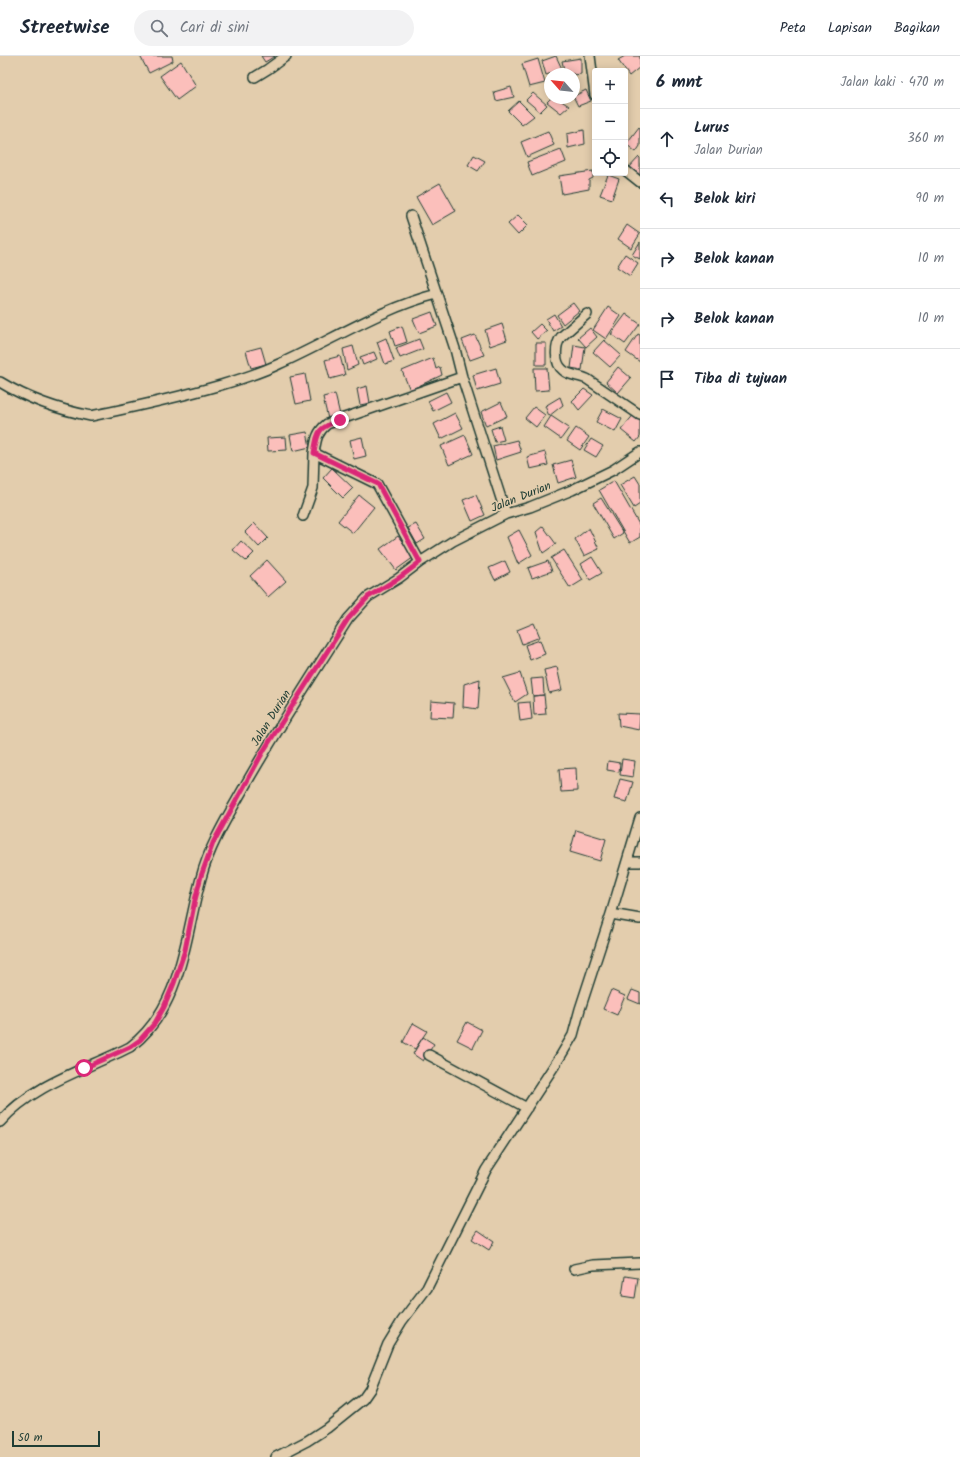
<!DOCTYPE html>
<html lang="id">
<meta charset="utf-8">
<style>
:root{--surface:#fff;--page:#f2f2f3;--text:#1f2937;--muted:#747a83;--line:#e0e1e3}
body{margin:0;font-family:Kalam,sans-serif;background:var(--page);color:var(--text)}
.controls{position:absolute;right:12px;top:12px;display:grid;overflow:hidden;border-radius:4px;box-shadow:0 2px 10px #0003}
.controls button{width:36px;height:36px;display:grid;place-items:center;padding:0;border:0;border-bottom:1px solid var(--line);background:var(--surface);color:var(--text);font:20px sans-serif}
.compass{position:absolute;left:544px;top:12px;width:36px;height:36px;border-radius:50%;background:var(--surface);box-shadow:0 2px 10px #0003;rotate:297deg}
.scale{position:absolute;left:12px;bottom:10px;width:88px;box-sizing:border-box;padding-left:4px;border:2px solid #1f3d34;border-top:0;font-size:11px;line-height:14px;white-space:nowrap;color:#1f3d34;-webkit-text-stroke:3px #e3cdad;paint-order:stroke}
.stop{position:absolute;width:12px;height:12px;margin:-9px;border:3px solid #db2777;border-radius:50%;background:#fff}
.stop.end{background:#db2777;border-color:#fff;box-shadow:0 1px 4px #0008}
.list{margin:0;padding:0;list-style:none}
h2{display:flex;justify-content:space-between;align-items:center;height:52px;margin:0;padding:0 16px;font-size:17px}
h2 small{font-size:13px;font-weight:400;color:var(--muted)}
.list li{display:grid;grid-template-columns:26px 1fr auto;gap:12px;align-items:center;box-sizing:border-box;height:60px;padding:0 16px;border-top:1px solid var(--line)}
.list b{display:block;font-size:15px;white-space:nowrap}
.list p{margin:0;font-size:13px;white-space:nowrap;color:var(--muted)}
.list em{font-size:13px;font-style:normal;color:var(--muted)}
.icon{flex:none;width:22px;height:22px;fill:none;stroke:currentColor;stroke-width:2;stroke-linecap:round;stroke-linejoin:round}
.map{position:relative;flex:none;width:640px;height:1401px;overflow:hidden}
header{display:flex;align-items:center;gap:24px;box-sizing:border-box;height:56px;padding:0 20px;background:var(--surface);border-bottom:1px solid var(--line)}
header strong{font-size:19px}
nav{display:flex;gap:22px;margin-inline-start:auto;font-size:14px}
.search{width:280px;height:36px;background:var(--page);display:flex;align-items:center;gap:10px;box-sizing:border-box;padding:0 14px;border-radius:22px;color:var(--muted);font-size:15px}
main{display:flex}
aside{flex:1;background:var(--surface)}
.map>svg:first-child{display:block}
.building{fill:#fbbfbb;stroke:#1f3d34}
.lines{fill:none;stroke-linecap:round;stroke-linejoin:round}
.street-casing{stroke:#1f3d34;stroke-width:12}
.street{stroke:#e3cdad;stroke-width:9}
.route{stroke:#db2777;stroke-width:5}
.labels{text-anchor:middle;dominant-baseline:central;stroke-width:3.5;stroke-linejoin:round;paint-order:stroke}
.street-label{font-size:12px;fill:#1f3d34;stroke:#e3cdad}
</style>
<header>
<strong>Streetwise</strong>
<div class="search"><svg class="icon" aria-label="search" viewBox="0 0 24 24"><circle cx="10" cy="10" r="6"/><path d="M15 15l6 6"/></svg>Cari di sini</div>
<nav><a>Peta</a><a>Lapisan</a><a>Bagikan</a></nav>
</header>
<main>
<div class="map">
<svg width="640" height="1401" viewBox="0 0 640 1401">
<rect width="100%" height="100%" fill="#e3cdad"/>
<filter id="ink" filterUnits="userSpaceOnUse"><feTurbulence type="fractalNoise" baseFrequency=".025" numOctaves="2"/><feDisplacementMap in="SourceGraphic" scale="8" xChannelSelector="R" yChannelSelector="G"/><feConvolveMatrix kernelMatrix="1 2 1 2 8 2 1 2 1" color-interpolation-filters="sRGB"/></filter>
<g filter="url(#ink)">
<!-- building -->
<path class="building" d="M140 0H172L173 5 149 17Z
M261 0H275L265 6Z
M556 0 562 13 546 19 542 5Z
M625 0H640V11L629 20 618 4Z
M581 2V18L574 19V18H565L562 5Z
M538 3 545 27 529 31 522 8Z
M181 5 196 30 177 44 160 20Z
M511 31 514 41 496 45 494 36Z
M586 34 591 45 578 50 574 42V40Z
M533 37 547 49 540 56 526 44Z
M551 42H557L569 50 561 57 547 46Z
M519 45 534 60 522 69 508 55Z
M639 71 640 72V90L636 96 626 88Z
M584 74 585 88 568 92 567 78Z
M548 75 554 89 527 101 521 86Z
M561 93 566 106 532 120 527 106Z
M474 99 485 105 478 115 468 109Z
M639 101 640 102V124L628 113Z
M593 115V122L589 124V133L562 138 559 120Z
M608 119 619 123 612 143 600 139Z
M440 127 456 155 432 169 416 141Z
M518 159 528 169 518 179 508 168Z
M627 169 640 178 631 192 618 183Z
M640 186V203L632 199Z
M625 198 638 207 630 220 617 211Z
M573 247 579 255 563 268 557 259Z
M608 251 621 260 606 283 593 274Z
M432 256 437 270 419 277 413 263Z
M554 258 561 270 553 275 546 263Z
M626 258 640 268 625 288 611 278Z
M502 268 507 284 490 290 485 274Z
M540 268 547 275 537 283 531 276Z
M402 270 407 286 395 290 390 275Z
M590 272 597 281 586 291 578 282Z
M638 278 640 279V306L626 296Z
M475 279 484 299 470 304 462 284Z
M386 282 394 305 385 308 377 286Z
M419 283 423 293 400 302 396 292Z
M604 284 621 299 610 311 593 296Z
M536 287H546V309H536Z
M574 289 585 291 582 314 571 312Z
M353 290 358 309 347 314 343 293Z
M261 291 266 308 251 312 246 295Z
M374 296 377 303 363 309 360 301Z
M340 300 345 319 330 323 325 304Z
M433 302 436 313 440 311 442 319 410 334 402 315Z
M618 311 631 322 618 337 606 326Z
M496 312 500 328 477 335 473 319Z
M534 312H547L549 334 535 335Z
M305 318 310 345 296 348 290 321Z
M367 330 370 347 360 349 357 333Z
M584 333 593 339 579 354 572 345Z
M446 336 451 346 433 355 428 345Z
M335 338 340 359 328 363 323 341Z
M560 341 563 349 549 360 545 350Z
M501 346 507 360 486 370 481 356Z
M534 351 545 359 536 371 525 362Z
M603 353 622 363 615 376 596 366Z
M455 357 463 372 441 383 434 368Z
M635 357 640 361V381L636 386 621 374Z
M551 360 569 372 561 383 544 371Z
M500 370 504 384 495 386 491 373Z
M576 372 589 381 580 394 567 385Z
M307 376 310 391 293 395 290 379Z
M465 379 473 398 449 409 441 390Z
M286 381 287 394 268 395 267 382Z
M362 381 366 400 354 403 350 384Z
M591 383 603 390 596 401 584 394Z
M517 384 521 396 496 404 493 390Z
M545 396 548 409 530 413 527 401Z
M571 404 576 421 558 427 553 409Z
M332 412 353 432 343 442 323 422Z
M635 420 640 428V448L634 452 620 429Z
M614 425 640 470V481L630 487 599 434Z
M359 439 374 451 353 477 338 465Z
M476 439 485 459 472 465 463 444Z
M601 442 623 477 614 483 593 447Z
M254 467 268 482 259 491 245 476Z
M416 468 425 483 417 488 408 472Z
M543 470 556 488 543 497 536 476Z
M589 472 599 493 584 500 575 483Z
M519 474 532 499 518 508 507 481Z
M398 480 414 501 396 514 380 493Z
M241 485 254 497 246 505 233 494Z
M564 494 583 524 570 532 551 502Z
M592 501 602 517 590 524 581 508Z
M267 504 286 525 268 541 250 520Z
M505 505 510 516 495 524 489 512Z
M548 505 552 515 532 522 528 512Z
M534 567 540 581 522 588 517 574Z
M540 584 545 598 530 604 525 589Z
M557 611 562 634 549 637 544 614Z
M520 617 527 638 515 646 503 622Z
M543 622 544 639 533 640 531 623Z
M480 623 478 653 463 651 464 628Z
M544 639 546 658 534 659 533 640Z
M431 645 454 647 453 662 430 661Z
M530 646 532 663 520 665 518 647Z
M618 657 640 658 639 674 619 670Z
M622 703 635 705 633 721 620 719Z
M608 705 620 707 619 716 607 714Z
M576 712 577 735 561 736 559 713Z
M620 723 633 726 627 746 614 743Z
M576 774 606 783 600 805 570 796Z
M611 934 625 940 617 959 603 953Z
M632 934 640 937V948L628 943Z
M467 966 482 974 473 992 457 984Z
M413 967 427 975 415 993 403 986Z
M423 981 434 988 423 1005 413 998Z
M478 1174 494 1185 489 1194 472 1183Z
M625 1220 638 1222 635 1242 622 1240Z"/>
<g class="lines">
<!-- street casing -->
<g class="street-casing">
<path id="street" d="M590 0 595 39
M255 21 268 13 286 0
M625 114 640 126
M411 160 455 293 462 321 506 458
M587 258 561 281C555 289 554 307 563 314 569 320 579 319 587 323L640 359
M0 326C28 343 60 354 91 360 135 351 179 341 221 329 241 323 260 317 279 308 331 285 381 252 437 238
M314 397C316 385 316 377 327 368L462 321
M303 460 313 432 314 397 377 428 420 506
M627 806H640
M611 858 640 863
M429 999 527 1052
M0 1066C33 1028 87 1013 130 991 182 952 185 880 201 822 209 791 226 763 242 735 275 676 312 620 348 563L368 541 399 522 420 506 453 485 506 458 530 451 572 434 613 414 640 396
M574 1213 593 1209 640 1207
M276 1401 307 1385 327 1372 363 1343 370 1333 388 1288 402 1265 427 1232 486 1114 560 1001 573 979 580 953 611 858 640 762"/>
</g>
<!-- street -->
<use href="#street" class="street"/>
</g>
</g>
<g class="lines" filter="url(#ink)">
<!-- route -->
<path class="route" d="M84 1012 130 991 140 984 155 967 164 951 174 927 185 894 195 844 201 820 213 787 264 694 348 563 368 541 399 522 420 506 378 428 314 397C318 375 317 372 340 364"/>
</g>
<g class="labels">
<!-- street labels -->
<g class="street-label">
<text transform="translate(521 441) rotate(-22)">Jalan Durian</text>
<text transform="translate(271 662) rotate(-58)">Jalan Durian</text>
</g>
</g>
</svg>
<div class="controls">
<button>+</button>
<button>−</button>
<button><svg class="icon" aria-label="locate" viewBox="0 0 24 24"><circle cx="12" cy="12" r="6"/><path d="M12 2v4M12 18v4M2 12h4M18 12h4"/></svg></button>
</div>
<svg class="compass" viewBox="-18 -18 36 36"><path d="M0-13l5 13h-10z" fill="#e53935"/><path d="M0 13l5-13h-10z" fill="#747a83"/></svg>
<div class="scale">50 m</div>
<div class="stop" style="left:84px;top:1012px"></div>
<div class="stop end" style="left:340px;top:364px"></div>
</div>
<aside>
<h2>6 mnt<small>Jalan kaki · 470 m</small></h2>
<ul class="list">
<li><svg class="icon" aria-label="ahead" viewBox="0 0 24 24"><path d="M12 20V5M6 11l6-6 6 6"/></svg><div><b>Lurus</b><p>Jalan Durian</p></div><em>360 m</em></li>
<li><svg class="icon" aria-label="left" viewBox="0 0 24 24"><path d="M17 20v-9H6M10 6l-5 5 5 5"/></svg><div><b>Belok kiri</b></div><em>90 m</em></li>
<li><svg class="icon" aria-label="right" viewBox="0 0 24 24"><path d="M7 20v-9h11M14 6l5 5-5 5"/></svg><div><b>Belok kanan</b></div><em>10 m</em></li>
<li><svg class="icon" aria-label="right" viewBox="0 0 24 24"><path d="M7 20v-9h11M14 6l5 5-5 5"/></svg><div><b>Belok kanan</b></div><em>10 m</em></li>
<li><svg class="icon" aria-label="arrive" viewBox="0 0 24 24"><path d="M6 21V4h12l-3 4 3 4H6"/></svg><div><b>Tiba di tujuan</b></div></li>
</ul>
</aside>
</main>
